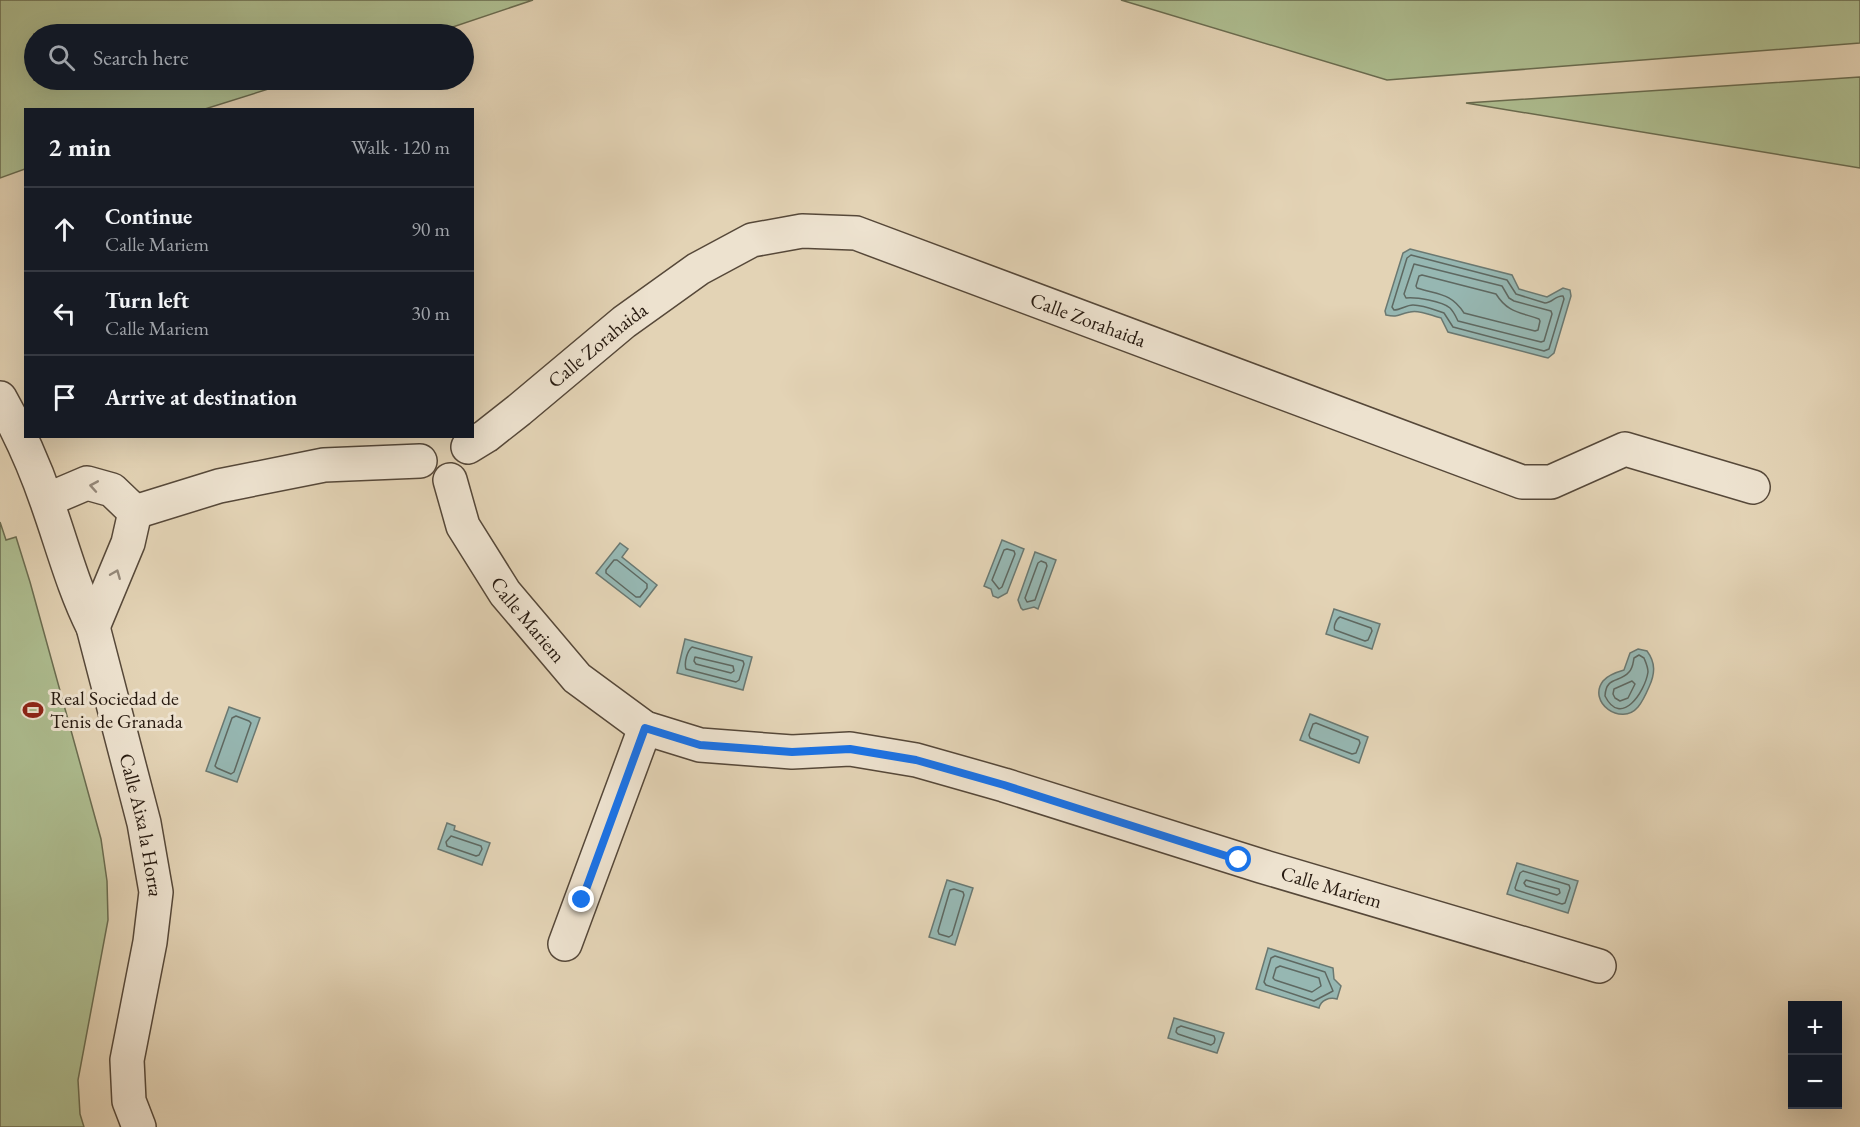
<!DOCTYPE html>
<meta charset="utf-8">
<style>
:root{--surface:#171b24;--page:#242831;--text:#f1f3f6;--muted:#9ea1a6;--line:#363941}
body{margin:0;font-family:"EB Garamond",serif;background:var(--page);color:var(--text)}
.controls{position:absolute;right:18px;bottom:18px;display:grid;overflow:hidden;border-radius:0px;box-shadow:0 6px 24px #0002}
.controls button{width:54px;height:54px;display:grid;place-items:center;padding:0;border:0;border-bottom:2px solid var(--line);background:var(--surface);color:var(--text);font:30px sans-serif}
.stop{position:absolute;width:18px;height:18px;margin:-14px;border:4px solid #1a73e8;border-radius:50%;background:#fff}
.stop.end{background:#1a73e8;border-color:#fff;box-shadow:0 2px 6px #0008}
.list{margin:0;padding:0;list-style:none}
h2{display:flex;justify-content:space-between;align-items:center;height:78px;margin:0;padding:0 24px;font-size:26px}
h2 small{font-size:20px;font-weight:400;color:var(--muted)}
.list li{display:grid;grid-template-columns:39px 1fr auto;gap:18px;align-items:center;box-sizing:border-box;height:84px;padding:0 24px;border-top:2px solid var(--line)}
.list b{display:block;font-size:22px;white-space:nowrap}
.list p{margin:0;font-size:20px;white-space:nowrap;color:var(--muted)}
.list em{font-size:20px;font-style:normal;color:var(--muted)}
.icon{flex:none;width:33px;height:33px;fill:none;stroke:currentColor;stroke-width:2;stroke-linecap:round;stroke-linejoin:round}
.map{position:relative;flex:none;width:1860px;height:1127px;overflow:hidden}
.search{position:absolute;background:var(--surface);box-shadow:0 6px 24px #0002;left:24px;top:24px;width:450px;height:66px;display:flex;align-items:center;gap:15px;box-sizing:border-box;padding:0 21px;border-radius:33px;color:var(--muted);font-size:22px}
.panel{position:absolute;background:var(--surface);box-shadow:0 6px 24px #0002;left:24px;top:108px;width:450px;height:330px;border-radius:0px}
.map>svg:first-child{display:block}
.green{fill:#aebe91;stroke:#6a6c50;stroke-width:1.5}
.water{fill:#96b7b2;stroke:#6a7871;stroke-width:1.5}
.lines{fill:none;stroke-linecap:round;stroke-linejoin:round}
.shore{stroke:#5e6861;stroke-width:1.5}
.street-casing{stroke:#564839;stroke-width:36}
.street{stroke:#ede2cf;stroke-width:33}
.oneway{stroke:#948879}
.route{stroke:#1a73e8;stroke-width:8}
.labels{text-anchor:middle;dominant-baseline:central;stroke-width:6;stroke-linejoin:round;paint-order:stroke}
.street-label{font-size:20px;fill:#271a10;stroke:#ede2cf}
.poi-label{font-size:20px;fill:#271a10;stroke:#ede2cf;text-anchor:start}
</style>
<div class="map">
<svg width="1860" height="1127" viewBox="0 0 1860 1127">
<rect width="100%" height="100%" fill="#e3d3b5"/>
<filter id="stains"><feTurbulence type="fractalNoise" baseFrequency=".00333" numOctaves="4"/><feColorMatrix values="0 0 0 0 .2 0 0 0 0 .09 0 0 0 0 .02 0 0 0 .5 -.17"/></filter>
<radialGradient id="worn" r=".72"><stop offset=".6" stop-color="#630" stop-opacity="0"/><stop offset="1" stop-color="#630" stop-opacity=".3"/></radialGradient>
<!-- green -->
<path class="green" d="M0 0H533L432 34H34V80H297L205 109 26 110 25 169 0 178Z
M1121 0H1860V43L1387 80Z
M1860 77V168L1466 103Z
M0 522 6 540 16 537 30 582 101 839 107 881 108 920 78 1080 80 1114 84 1127H0Z"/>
<!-- water -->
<path class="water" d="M1410 249 1512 275 1519 289 1547 297 1563 288 1570 290 1571 296 1554 353 1548 358 1544 357 1448 332 1441 318C1432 316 1419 309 1410 312 1398 314 1399 318 1386 315L1385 311 1403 253Z
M1002 540 1024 549 1007 593 998 598 993 596 991 589 984 586Z
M620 543 628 549 622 557 657 585 640 607 596 573Z
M1035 552 1056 560 1038 609 1034 607 1023 610 1021 608 1018 600Z
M1334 609 1380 624 1372 649 1326 634Z
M685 639 752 657 743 690 677 673Z
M1638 649 1647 651C1656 663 1655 674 1649 687 1646 694 1643 701 1638 707 1621 727 1587 702 1603 681 1608 675 1617 672 1624 670L1630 653Z
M229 707 260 718 237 782 206 771Z
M1310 714 1368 737 1359 763 1300 740Z
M447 823 455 826 454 830 490 843 482 865 438 849Z
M1517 863 1578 881 1568 913 1507 894Z
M947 880 973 888 955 945 929 937Z
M1268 948 1333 968 1334 979 1341 986 1337 999C1329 997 1321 1000 1319 1008L1256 989Z
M1174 1018 1224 1033 1217 1053 1168 1038Z"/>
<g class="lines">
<!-- shore -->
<path class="shore" d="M1411 255 1507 280 1516 294 1545 303C1552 303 1556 295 1563 296L1564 299 1549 349 1544 351 1453 327 1444 313C1435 310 1423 305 1413 305 1406 305 1401 310 1394 310L1392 307 1407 258Z
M1414 264 1502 286 1509 298 1514 301 1551 311 1552 314 1544 341 1541 342 1458 321C1456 317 1454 312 1450 308 1442 301 1416 297 1406 298L1404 294Z
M1422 275 1496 294C1508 313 1520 312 1539 319L1540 321 1538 330 1535 331 1464 313C1451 293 1439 295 1417 288L1416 286 1419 276Z
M1007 549 1014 551 1015 554 1002 587 999 589 992 580 1004 550Z
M614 560H617L647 584V588L640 597H636L606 573V570Z
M1041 561 1046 563 1047 566 1035 600 1027 602 1025 598 1038 563Z
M1340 617 1371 628 1372 631 1368 640 1365 641 1335 630C1333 627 1336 619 1340 617Z
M692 647 743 661 744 664 739 680 736 682 686 669C684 663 687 651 692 647Z
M1639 655 1644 658C1646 663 1648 667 1648 672 1645 692 1621 728 1605 696 1606 676 1620 683 1629 672 1633 668 1633 663 1634 658Z
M695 657 733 666 734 671 731 673 696 664 694 661Z
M1632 681 1635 684 1628 698 1620 701 1615 698 1613 694 1614 689Z
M236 716 249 721 251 723 234 772 231 774 217 768 215 766 232 718Z
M1316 723 1359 740 1360 743 1356 753 1352 754 1310 738 1309 735 1313 724Z
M451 836 481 846 482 849 479 855 476 856 447 846 446 842Z
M1523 871 1569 885 1570 888 1565 903 1562 904 1516 890 1515 888 1520 873Z
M1526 880 1559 889 1560 893 1557 895 1526 886 1524 883Z
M954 889 963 892 964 895 952 935 949 937 939 934 938 931 950 890Z
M1275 956 1325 972 1333 991 1314 1001 1266 985 1264 982 1271 958Z
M1280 966 1319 978 1321 986 1312 992 1275 980 1273 978 1276 968Z
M1181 1026 1214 1036 1215 1039 1214 1043 1211 1045 1178 1034 1176 1032 1177 1028Z"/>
<!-- street casing -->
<g class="street-casing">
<g id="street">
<path id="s1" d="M0 398C19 431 35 467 47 502 62 544 73 587 93 627L144 823 156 892 150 942 127 1060 129 1101 139 1127"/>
<path id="s2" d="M468 447 486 436 519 410 624 322 698 269 752 240 802 231 856 233 1522 482H1551L1625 449 1753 487"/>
<path id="s3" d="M450 480 463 526 505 593 577 678 645 728 700 745 792 752 850 749 916 760 1004 785 1261 866 1599 966"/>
<path d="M47 500 87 483 112 490 135 512"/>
<path d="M135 512 219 486 324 465 420 461"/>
<path d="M93 627 128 543 135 512"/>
<path d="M565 944 645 728"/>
</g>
</g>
<!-- street -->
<use href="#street" class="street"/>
</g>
<!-- one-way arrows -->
<defs><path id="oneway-chevron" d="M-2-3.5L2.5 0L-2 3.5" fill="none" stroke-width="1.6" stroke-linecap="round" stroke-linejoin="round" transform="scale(1.5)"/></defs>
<g class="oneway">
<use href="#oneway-chevron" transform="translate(94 486) rotate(-170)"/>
<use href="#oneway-chevron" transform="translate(116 574) rotate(-68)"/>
</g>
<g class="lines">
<!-- route -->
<path class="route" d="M582 900 645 728 700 745 792 752 850 749 916 760 1004 785 1239 860"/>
</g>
<!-- icons -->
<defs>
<g id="stadium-bare" transform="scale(1.62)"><path d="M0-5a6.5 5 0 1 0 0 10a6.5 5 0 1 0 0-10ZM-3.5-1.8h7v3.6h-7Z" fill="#8f2418" stroke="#ede2cf" stroke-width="2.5" paint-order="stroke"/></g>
</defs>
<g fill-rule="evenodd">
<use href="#stadium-bare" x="33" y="710"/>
</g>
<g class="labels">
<!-- street labels -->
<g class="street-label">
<text stroke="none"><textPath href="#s2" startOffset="705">Calle Zorahaida</textPath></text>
<text stroke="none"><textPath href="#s2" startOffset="165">Calle Zorahaida</textPath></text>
<text stroke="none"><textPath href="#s3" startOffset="162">Calle Mariem</textPath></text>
<text stroke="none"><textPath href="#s1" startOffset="452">Calle Aixa la Horra</textPath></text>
<text stroke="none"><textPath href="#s3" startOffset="1032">Calle Mariem</textPath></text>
</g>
<!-- poi labels -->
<g class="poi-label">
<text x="50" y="698">Real Sociedad de<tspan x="50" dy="23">Tenis de Granada</tspan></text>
</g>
</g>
<rect width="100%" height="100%" filter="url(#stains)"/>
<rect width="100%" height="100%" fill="url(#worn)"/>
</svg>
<div class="controls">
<button>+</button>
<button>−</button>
</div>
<div class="stop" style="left:1239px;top:860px"></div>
<div class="stop end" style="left:582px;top:900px"></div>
<div class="search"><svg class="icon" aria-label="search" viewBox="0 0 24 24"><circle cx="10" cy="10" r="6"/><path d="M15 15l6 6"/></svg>Search here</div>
<section class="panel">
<h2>2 min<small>Walk · 120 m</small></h2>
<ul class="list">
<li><svg class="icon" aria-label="ahead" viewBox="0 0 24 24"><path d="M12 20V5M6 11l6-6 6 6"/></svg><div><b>Continue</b><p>Calle Mariem</p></div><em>90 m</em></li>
<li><svg class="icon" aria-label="left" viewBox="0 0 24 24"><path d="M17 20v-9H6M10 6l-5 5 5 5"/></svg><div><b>Turn left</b><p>Calle Mariem</p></div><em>30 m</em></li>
<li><svg class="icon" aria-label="arrive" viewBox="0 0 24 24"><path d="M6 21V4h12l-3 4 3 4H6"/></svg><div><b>Arrive at destination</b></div></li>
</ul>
</section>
</div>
